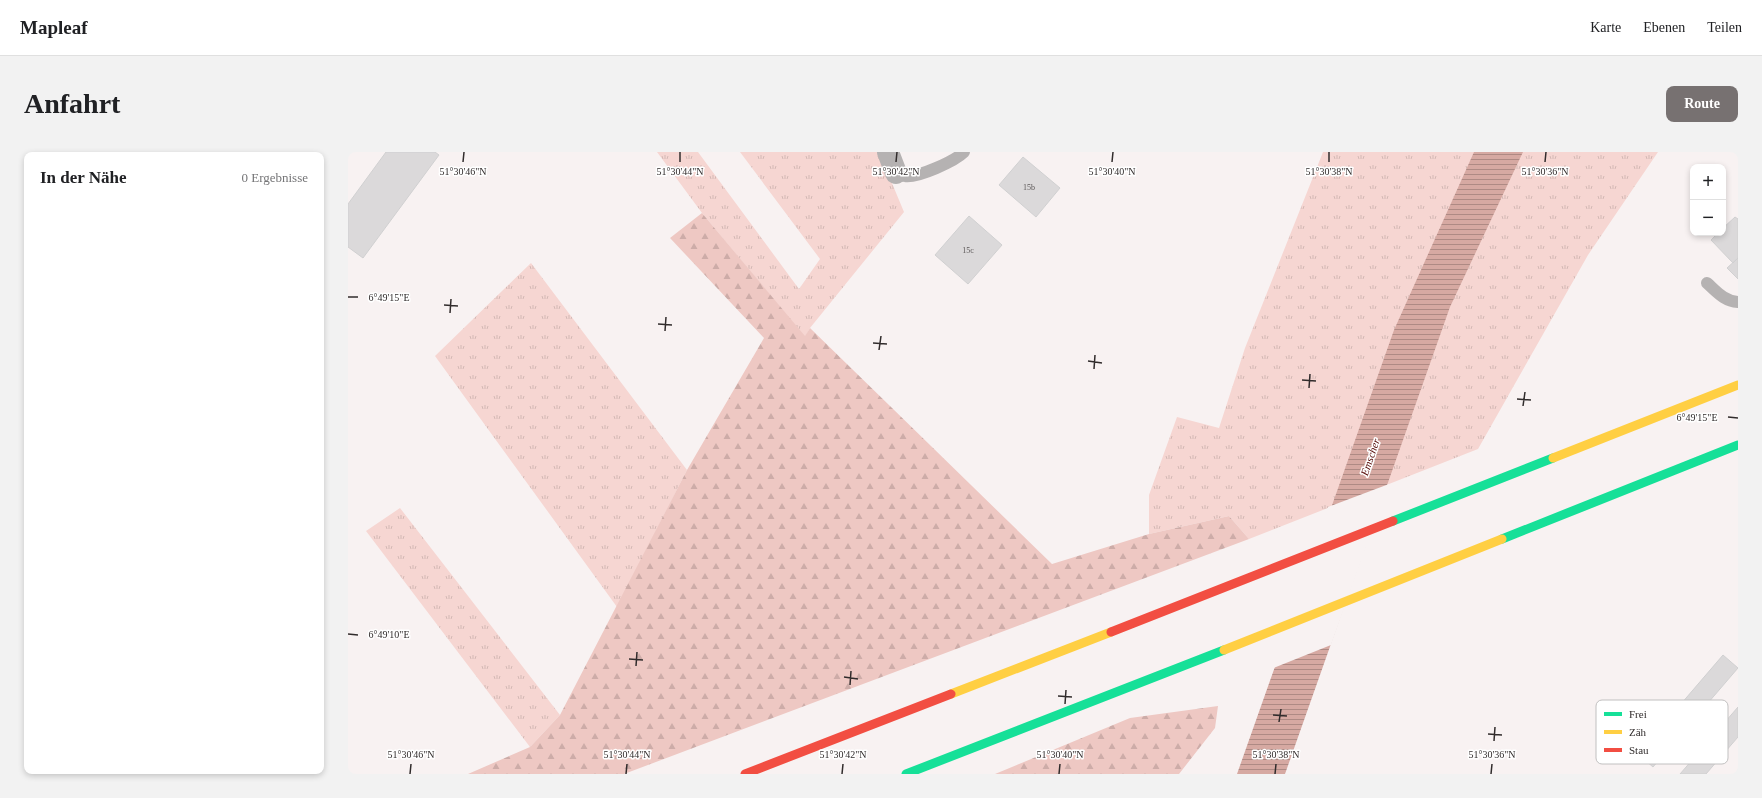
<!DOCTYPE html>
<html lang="de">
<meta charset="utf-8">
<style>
:root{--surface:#fff;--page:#f2f2f2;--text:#202124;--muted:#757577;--line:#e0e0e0;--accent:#777171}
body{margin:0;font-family:Georgia,serif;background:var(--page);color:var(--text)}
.controls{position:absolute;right:12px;top:12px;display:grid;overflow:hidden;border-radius:8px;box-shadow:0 2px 6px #0003}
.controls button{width:36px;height:36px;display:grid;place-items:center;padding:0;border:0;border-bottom:1px solid var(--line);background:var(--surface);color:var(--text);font:20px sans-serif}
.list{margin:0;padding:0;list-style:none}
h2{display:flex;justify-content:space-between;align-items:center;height:52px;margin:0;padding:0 16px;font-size:17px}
h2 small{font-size:13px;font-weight:400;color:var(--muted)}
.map{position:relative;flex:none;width:1390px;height:622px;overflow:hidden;border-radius:8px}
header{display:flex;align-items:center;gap:24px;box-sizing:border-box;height:56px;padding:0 20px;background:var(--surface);border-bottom:1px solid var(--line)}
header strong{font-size:19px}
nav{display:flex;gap:22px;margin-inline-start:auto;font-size:14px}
.intro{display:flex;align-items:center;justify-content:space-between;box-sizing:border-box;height:96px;padding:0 24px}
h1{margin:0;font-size:28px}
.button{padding:10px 18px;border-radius:8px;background:var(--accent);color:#fff;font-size:14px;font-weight:700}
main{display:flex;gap:24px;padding:0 24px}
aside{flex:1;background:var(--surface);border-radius:8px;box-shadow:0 2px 6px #0003}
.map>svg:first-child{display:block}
.grass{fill:url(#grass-tufts)}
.forest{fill:url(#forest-firs)}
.water{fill:url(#water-rules)}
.pier{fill:#f8f2f2}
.building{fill:#dbd9da;stroke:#d0d0d1}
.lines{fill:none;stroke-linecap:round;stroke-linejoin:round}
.lane{stroke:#b5b2b2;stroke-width:12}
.street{stroke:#b5b2b2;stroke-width:22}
.fast{stroke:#16e098;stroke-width:9}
.slow{stroke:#ffcf43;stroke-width:9}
.jam{stroke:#f24e42;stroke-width:9}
.ticks{fill:none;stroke:#312c2c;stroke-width:1.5}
.labels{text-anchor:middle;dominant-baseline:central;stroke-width:3;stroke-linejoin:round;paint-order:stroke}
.number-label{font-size:8px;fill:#5c5858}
.water-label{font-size:11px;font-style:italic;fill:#550a07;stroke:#fff}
.key{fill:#fff;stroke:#c1c0c0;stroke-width:1}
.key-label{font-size:11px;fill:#312c2c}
.ticks-label{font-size:10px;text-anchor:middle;fill:#312c2c;stroke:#fff;stroke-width:3;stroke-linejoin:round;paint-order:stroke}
</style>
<header>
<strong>Mapleaf</strong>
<nav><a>Karte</a><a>Ebenen</a><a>Teilen</a></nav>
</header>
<div class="intro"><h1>Anfahrt</h1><a class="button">Route</a></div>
<main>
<aside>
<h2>In der Nähe<small>0 Ergebnisse</small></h2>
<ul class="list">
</ul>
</aside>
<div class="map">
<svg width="1390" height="622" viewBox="0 0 1390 622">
<defs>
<pattern id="grass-tufts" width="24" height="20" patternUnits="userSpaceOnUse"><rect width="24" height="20" fill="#f6d6d2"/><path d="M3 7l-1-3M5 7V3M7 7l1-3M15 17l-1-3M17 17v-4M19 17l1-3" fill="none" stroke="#d3b8b4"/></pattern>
<pattern id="forest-firs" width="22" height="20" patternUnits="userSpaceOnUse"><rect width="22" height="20" fill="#eec8c3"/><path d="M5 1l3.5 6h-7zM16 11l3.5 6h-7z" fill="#cdaca8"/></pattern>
<pattern id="water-rules" width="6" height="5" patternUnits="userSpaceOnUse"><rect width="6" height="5" fill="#d6a9a2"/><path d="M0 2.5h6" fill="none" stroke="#ae8a84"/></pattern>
</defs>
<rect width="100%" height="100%" fill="#f8f2f2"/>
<!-- grass -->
<path class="grass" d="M309 0H350L451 137 472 107 392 0H531L556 60 462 176 457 185 354 61Z
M975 0H1310L1240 103 1130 297 901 387 881 364 801 382V343L829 265 871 276 897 196Z
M183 111 339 318 269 455 87 204Z
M52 356 212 563 182 595 18 379Z"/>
<!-- forest -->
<path class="forest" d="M354 61 457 184 462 176 704 412 801 382 881 364 901 387 276 622H120L182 595 212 563 339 318 416 186 322 86Z
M870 554 867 576 831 622H647L782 566Z"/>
<!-- water -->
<path class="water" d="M1126 0H1175L1102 155 937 622H889L1046 178Z"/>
<!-- pier -->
<path class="pier" d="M1041 332 983 493 923 517 980 355Z"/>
<!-- building -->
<path class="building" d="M38 0H87L91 3 15 106 0 95V52Z
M675 5 712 36 688 65 651 33Z
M621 64 654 93 620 132 587 103Z
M1387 65 1390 67V106L1385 111 1363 88 1370 81H1375V76Z
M1390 106V127L1379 116Z
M1375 503 1390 516 1305 615 1290 602Z
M1390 555V585L1358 622H1332Z"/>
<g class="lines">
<!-- lane -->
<path class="lane" d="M548 21C551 22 554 24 557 24 570 26 607 9 616 0
M1359 131C1369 140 1376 149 1390 150"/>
<!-- street -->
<path class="street" d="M540 0 548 21"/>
<!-- fast -->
<path class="fast" d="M1045 369 1205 306
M1154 387 1390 293
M558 622 876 498"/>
<!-- slow -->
<path class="slow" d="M1205 306 1390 233
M876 498 1154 387
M603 542 763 480"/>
<!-- jam -->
<path class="jam" d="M763 480 1045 369
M397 622 603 542"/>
</g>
<!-- ticks -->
<path class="ticks" d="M115 10 116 0M332 10V0M548 10 549 0M764 10 765 0M981 10V0M1197 10 1198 0M0 145H10M96 153 110 154M102 161 103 147M310 172 324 173M317 179 318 165M525 191 539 192M531 198 533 184M740 209 754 211M746 217 747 203M954 228 968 229M961 236 962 222M1169 247 1183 248M1175 254 1177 240M1380 265 1390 266M0 482 10 483M281 507 295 508M288 514 289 500M496 525 510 527M502 533 503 519M710 544 724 545M717 552 718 538M925 563 939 564M931 570 933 557M1140 582 1154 583M1146 589 1147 575M62 622 63 612M278 622 279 612M494 622 495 612M711 622 712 612M927 622 928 612M1143 622 1144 612"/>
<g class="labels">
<!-- number labels -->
<g class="number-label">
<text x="681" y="35">15b</text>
<text x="620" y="98">15c</text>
</g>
<!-- water labels -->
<g class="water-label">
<text transform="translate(1022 305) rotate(-71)">Emscher</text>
</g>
</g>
<!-- legend -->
<rect x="1248" y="548" width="132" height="64" rx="6" class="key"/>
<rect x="1256" y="560" width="18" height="4" fill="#16e098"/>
<rect x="1256" y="578" width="18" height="4" fill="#ffcf43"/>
<rect x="1256" y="596" width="18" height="4" fill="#f24e42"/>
<g class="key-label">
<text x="1281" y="566">Frei</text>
<text x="1281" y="584">Zäh</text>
<text x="1281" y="602">Stau</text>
</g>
<g class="ticks-label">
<text x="115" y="23">51°30'46"N</text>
<text x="332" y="23">51°30'44"N</text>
<text x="548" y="23">51°30'42"N</text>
<text x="764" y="23">51°30'40"N</text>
<text x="981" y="23">51°30'38"N</text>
<text x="1197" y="23">51°30'36"N</text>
<text x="41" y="149">6°49'15"E</text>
<text x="1349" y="269">6°49'15"E</text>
<text x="41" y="486">6°49'10"E</text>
<text x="63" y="606">51°30'46"N</text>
<text x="279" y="606">51°30'44"N</text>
<text x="495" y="606">51°30'42"N</text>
<text x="712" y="606">51°30'40"N</text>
<text x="928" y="606">51°30'38"N</text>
<text x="1144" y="606">51°30'36"N</text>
</g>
</svg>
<div class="controls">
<button>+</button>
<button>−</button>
</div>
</div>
</main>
